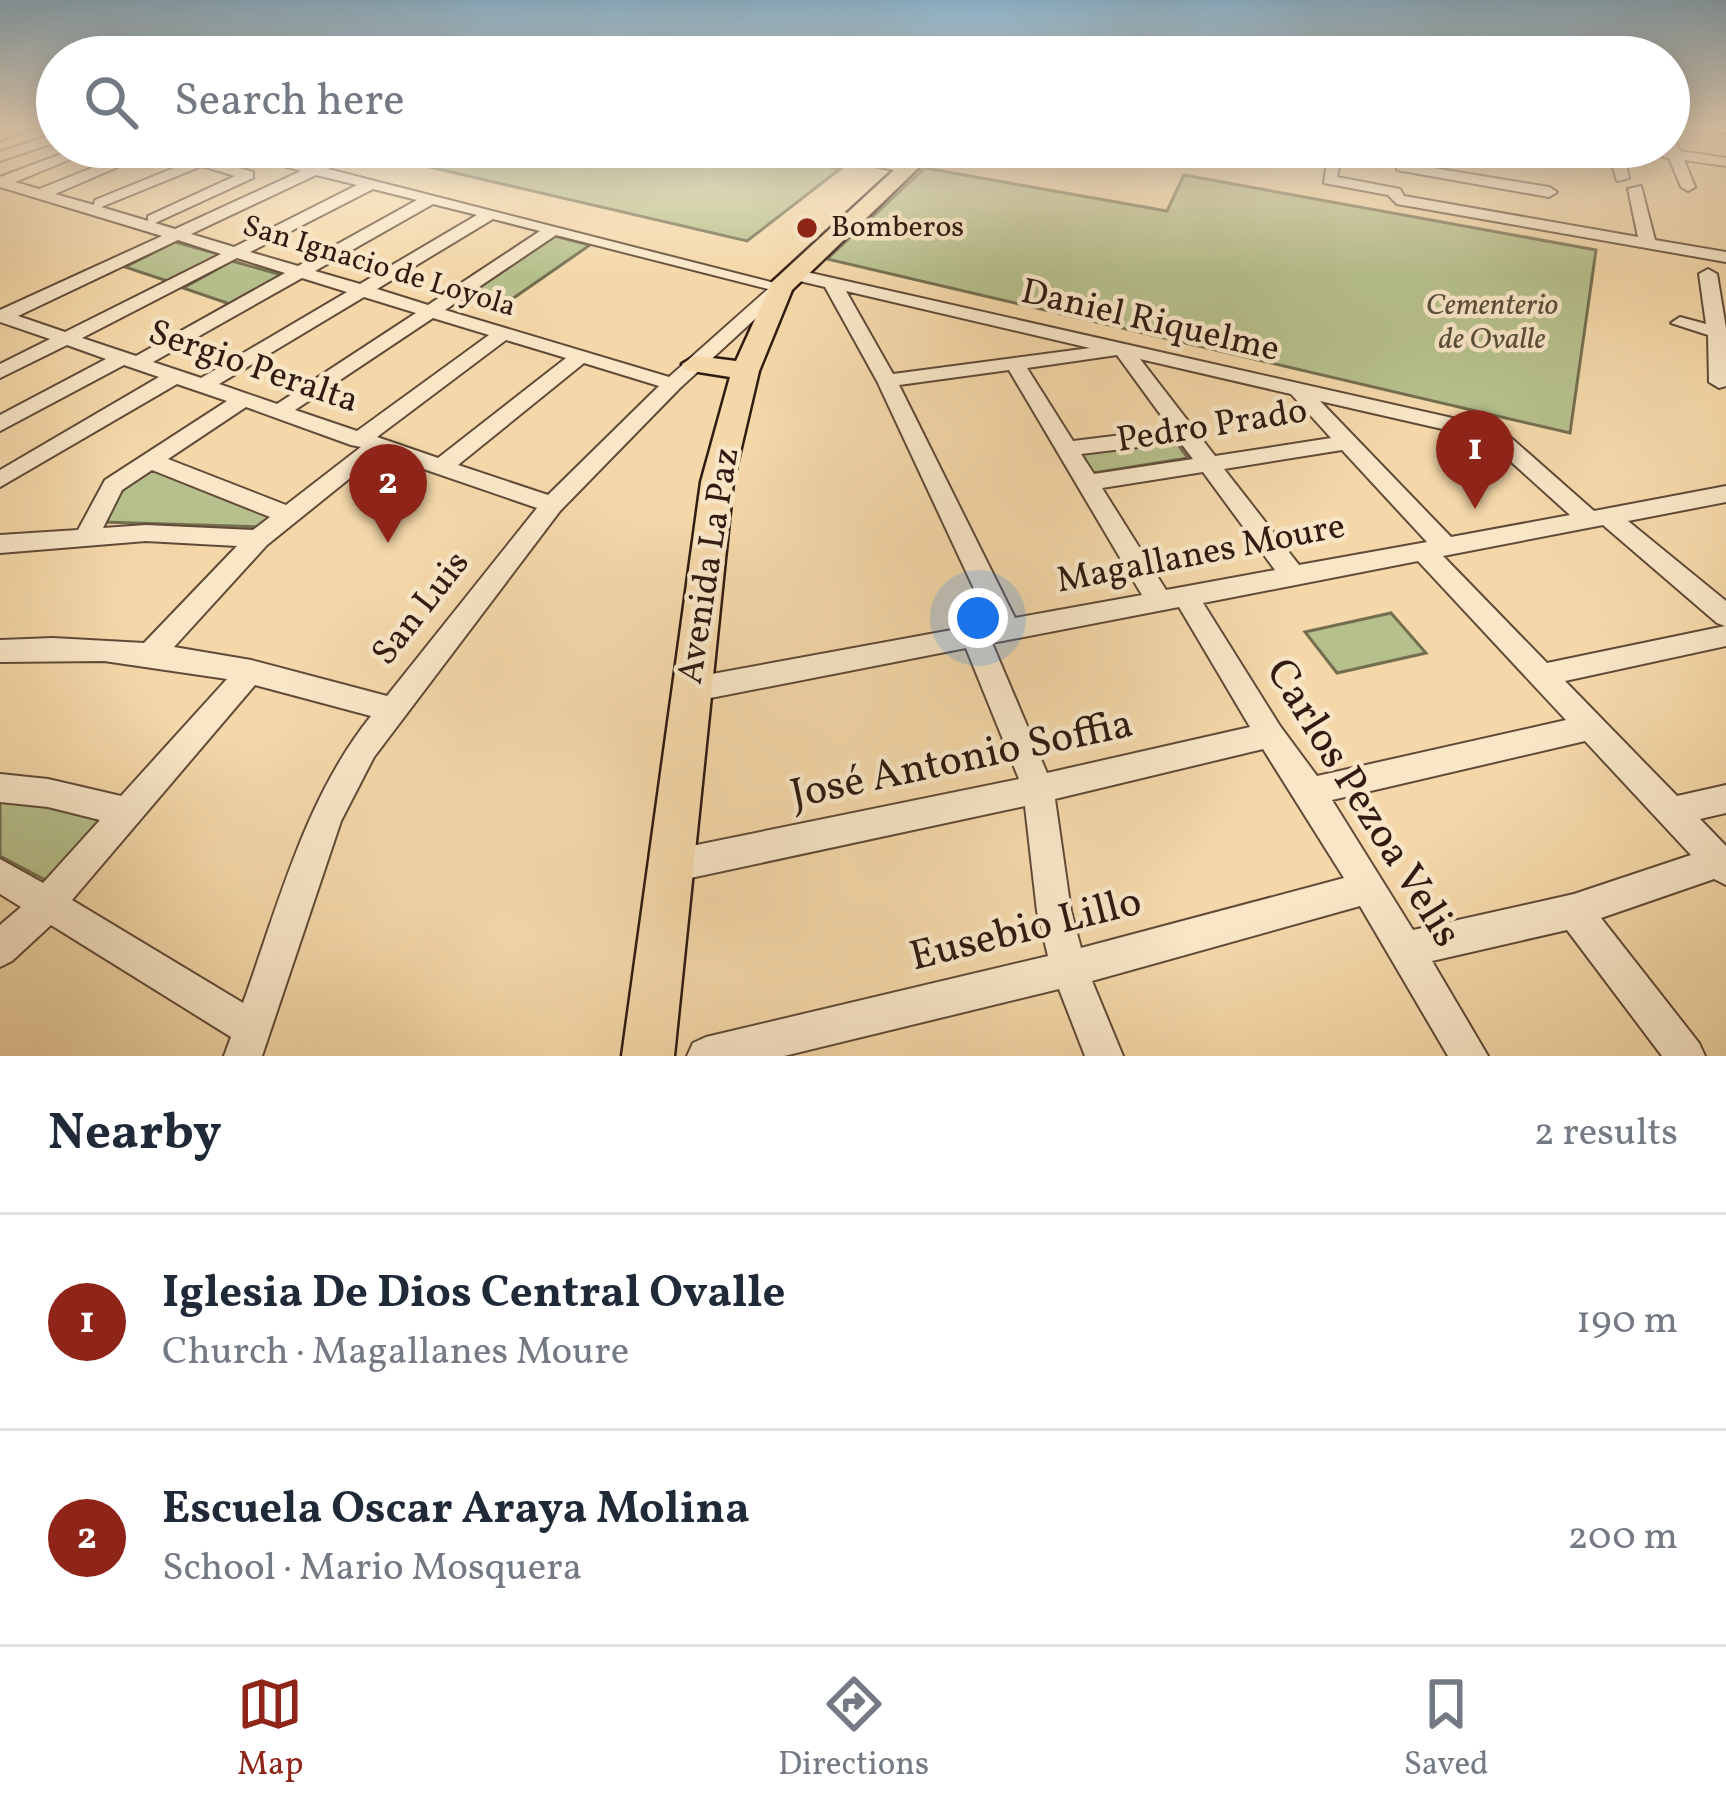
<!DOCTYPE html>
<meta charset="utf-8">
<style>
:root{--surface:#fff;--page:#f6f6f7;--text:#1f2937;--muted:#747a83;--line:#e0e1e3;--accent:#8f2418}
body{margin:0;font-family:Vollkorn,serif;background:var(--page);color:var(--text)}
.you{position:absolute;left:978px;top:618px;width:42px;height:42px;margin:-30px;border:9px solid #fff;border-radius:50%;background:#1a73e8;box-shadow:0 0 0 18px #1a73e833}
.badge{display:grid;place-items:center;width:78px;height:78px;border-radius:50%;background:var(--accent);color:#fff;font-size:39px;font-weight:700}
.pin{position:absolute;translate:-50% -99px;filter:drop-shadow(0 3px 6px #0008)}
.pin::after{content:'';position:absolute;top:63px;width:42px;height:36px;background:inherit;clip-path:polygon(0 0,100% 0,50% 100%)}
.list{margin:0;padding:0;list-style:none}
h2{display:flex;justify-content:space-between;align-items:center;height:156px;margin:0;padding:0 48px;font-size:51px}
h2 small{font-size:39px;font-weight:400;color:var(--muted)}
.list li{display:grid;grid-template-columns:78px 1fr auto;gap:36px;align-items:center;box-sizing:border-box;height:216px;padding:0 48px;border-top:3px solid var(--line)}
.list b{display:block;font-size:45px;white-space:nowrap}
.list p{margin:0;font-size:39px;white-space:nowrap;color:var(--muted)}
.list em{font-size:39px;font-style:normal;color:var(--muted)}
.icon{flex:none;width:66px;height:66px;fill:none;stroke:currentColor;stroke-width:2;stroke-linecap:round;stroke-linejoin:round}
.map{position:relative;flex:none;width:1726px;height:1056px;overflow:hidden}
.search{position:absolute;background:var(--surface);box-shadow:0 6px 30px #0003;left:36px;right:36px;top:36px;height:132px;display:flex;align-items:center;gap:30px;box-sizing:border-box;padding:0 42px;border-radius:66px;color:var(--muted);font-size:45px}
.sheet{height:588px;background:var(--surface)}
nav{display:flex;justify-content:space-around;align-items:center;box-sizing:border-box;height:168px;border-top:3px solid var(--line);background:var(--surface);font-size:33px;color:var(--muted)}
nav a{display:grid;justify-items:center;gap:6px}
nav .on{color:var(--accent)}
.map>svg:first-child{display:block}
.green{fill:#b6c08c;stroke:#736e4f;stroke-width:3}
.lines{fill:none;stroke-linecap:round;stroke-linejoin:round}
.minor-casing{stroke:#614a38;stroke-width:4}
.major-casing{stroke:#301b12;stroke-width:5}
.minor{fill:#f8e6c7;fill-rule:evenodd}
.major{fill:#f4d8a9;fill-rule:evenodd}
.poi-dot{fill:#8f2418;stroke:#f8e6c7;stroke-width:4.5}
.labels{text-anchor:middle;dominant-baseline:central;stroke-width:9;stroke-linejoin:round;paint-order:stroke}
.far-poi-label{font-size:30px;fill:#301b12;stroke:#f8e6c7;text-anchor:start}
.far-street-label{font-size:30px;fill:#301b12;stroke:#f8e6c7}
.far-park-label{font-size:30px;font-style:italic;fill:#584d37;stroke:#f8e6c7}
.street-label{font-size:36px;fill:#301b12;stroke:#f8e6c7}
.near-street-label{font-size:42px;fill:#301b12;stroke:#f8e6c7}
</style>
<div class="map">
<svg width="1726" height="1056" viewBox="0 0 1726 1056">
<rect width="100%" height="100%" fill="#f4d8a9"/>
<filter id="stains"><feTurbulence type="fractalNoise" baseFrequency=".00167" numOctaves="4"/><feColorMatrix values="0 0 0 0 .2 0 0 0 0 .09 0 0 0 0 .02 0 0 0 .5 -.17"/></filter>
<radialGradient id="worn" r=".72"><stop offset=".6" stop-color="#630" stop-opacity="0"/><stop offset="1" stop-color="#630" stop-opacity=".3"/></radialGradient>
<!-- green -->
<path class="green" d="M408 147H731L840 169 747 241 387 157Z
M925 168 1167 211 1184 175 1596 250 1570 433 827 259Z
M554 236 590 245 512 299 474 288Z
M175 242 222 255 170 282 125 267Z
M232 261 282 275 230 304 183 288Z
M1176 442 1188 458 1093 473 1082 454Z
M149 466 274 516 260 527 101 522 125 480Z
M1391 613 1426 653 1337 673 1305 632Z
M0 800 112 817 51 883 0 856Z"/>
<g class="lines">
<!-- minor casing -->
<g class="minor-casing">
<path id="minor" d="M16 127H36L0 140V132Z
M1718 127H1726V133L1721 132Z
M57 133V142L0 161V152Z
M1669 141 1676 142 1680 151 1726 158V166L1684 160 1695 187 1688 191 1681 187 1669 158 1622 149 1629 178 1617 181 1607 147 1665 149Z
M80 147H100L15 182 39 189 145 147H164L55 194 94 205 95 200 201 157 253 172V178L155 223 175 229 301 171 216 147C244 147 296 167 314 165 335 162 345 147 370 147L328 169 790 287 680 388 560 511 374 757 341 821 262 1056H224L231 1037 51 925 12 961 0 967V925L21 907 0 894V859L43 883 100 820 48 807 0 802V774L48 779 121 796 227 679 104 661 0 662V640L53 638 144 643 237 546 146 541 0 553V535L78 530 105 480 227 401 177 384 0 487V470L159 377 124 365 0 431V415L106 359 67 345 0 378V364L50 339 0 322V310L162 236 0 187V177ZM202 166 235 176 148 216V221L101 207ZM316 175 357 185 234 247 191 234ZM373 189 417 200 298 266 250 252ZM433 204 477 215 360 284 315 271ZM493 219 540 231 428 305 377 289ZM556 235 768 289 669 377 445 310ZM178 240 221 254 65 332 18 316ZM237 258 285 273 136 356 82 338ZM302 278 347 292 201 378 153 362ZM364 297 416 313 277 404 219 384ZM433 318 489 335 357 431 295 410ZM506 340 566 358 438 458 377 437ZM584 363 659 386 548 495 458 465ZM246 407 351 445 361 447 286 505 168 459ZM380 454 537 508 387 696 251 660 174 647 267 545ZM152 470 270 517 253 530 146 525 103 528 122 490ZM255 685 371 716C305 798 278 906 243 1003L72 900Z
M788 147H816L914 169 907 173Z
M1192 147H1221L1269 159 1262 163Z
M1329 147H1343L1337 177 1400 189 1404 196 1638 237 1628 189 1641 186 1655 240 1726 252V262L1397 204 1388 195 1324 183Z
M1443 147H1477L1553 162 1546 166Z
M1402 163 1549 187 1557 192 1549 197 1397 170V164Z
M793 269 1501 429 1594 511 1726 486V502L1628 521 1726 601V646L1565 681 1677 796 1726 785V813L1700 819 1726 846V885L1714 879 1601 918 1699 1043 1705 1056H1662L1567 930 1432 961 1488 1056H1448L1360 906 1092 981 1123 1056H1085L1059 989 784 1056H687L693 1043 706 1037 1048 956 1037 911 1025 806 672 882 660 877 656 866 660 855 672 850 1019 779 966 648 690 702 680 698 676 690 680 682 690 678 990 623 877 381 825 287 787 278V270ZM846 291 1090 348 893 374ZM1117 355 1171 429 1073 441 1027 368ZM1140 359 1291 394 1331 438 1215 456ZM1009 370 1142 595 1015 618 899 385ZM1320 401 1486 439 1570 515 1451 537ZM1180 442 1193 459 1094 474 1081 454ZM1342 450 1427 542 1299 565 1224 469ZM1203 472 1275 570 1166 590 1102 488ZM1603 525 1717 623 1725 626 1547 663 1443 556ZM1418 561 1566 720 1317 776 1280 726 1203 603ZM1179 607 1250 727 1047 773 992 643ZM1585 741 1691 855 1574 894 1413 930 1332 800ZM1263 749 1344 878 1081 948 1071 911 1055 799Z
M1708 269 1717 274 1726 328V386L1719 388 1709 382 1708 335 1671 323 1680 317 1706 324 1699 274Z"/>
</g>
<!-- major casing -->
<g class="major-casing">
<path id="major" d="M919 147H940L792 290 759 371 733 482 674 1056H622L701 482 730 377 686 370 682 364 696 356 736 361 772 282Z"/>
</g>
<!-- minor -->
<use href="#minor" class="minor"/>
<!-- major -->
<use href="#major" class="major"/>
</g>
<!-- sky -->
<linearGradient id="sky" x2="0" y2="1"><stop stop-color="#8ab6d2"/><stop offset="0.46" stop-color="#faedd8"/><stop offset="1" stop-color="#faedd8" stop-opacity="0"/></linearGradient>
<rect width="1726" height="275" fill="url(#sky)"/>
<!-- markers -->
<circle class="poi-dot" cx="807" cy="228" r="12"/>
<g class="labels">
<!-- far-poi labels -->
<g class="far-poi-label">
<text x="831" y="228">Bomberos</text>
</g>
<!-- far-street labels -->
<g class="far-street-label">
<text transform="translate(379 267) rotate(17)">San Ignacio de Loyola</text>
</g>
<!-- far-park labels -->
<g class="far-park-label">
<text x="1492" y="306">Cementerio<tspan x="1492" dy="34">de Ovalle</tspan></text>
</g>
<!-- street labels -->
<g class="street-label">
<text transform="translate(1150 322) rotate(13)">Daniel Riquelme</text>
<text transform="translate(253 368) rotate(19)">Sergio Peralta</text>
<text transform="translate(1212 427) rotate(-9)">Pedro Prado</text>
<text transform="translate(1201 555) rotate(-11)">Magallanes Moure</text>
<text transform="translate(710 566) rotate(-81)">Avenida La Paz</text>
<text transform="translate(422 609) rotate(-52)">San Luis</text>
</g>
<!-- near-street labels -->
<g class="near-street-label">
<text transform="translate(962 761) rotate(-12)">José Antonio Soffia</text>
<text transform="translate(1362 804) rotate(58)">Carlos Pezoa Velis</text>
<text transform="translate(1026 931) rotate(-14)">Eusebio Lillo</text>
</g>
</g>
<rect width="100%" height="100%" filter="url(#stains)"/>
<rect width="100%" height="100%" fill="url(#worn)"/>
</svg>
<div class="you"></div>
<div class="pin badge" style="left:1475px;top:509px">1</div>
<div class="pin badge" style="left:388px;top:543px">2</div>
<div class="search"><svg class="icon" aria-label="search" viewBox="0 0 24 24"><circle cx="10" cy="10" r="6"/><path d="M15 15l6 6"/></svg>Search here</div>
</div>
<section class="sheet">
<h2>Nearby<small>2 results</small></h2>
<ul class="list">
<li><span class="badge">1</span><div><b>Iglesia De Dios Central Ovalle</b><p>Church · Magallanes Moure</p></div><em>190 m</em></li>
<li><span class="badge">2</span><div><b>Escuela Oscar Araya Molina</b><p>School · Mario Mosquera</p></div><em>200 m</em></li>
</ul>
</section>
<nav>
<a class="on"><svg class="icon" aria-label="map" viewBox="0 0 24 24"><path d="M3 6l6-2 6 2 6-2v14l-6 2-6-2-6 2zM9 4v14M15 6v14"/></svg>Map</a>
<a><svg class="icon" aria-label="directions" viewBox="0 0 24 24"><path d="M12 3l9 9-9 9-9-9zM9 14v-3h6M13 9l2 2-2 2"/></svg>Directions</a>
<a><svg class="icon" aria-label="saved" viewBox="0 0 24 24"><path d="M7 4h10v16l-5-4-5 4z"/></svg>Saved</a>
</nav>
